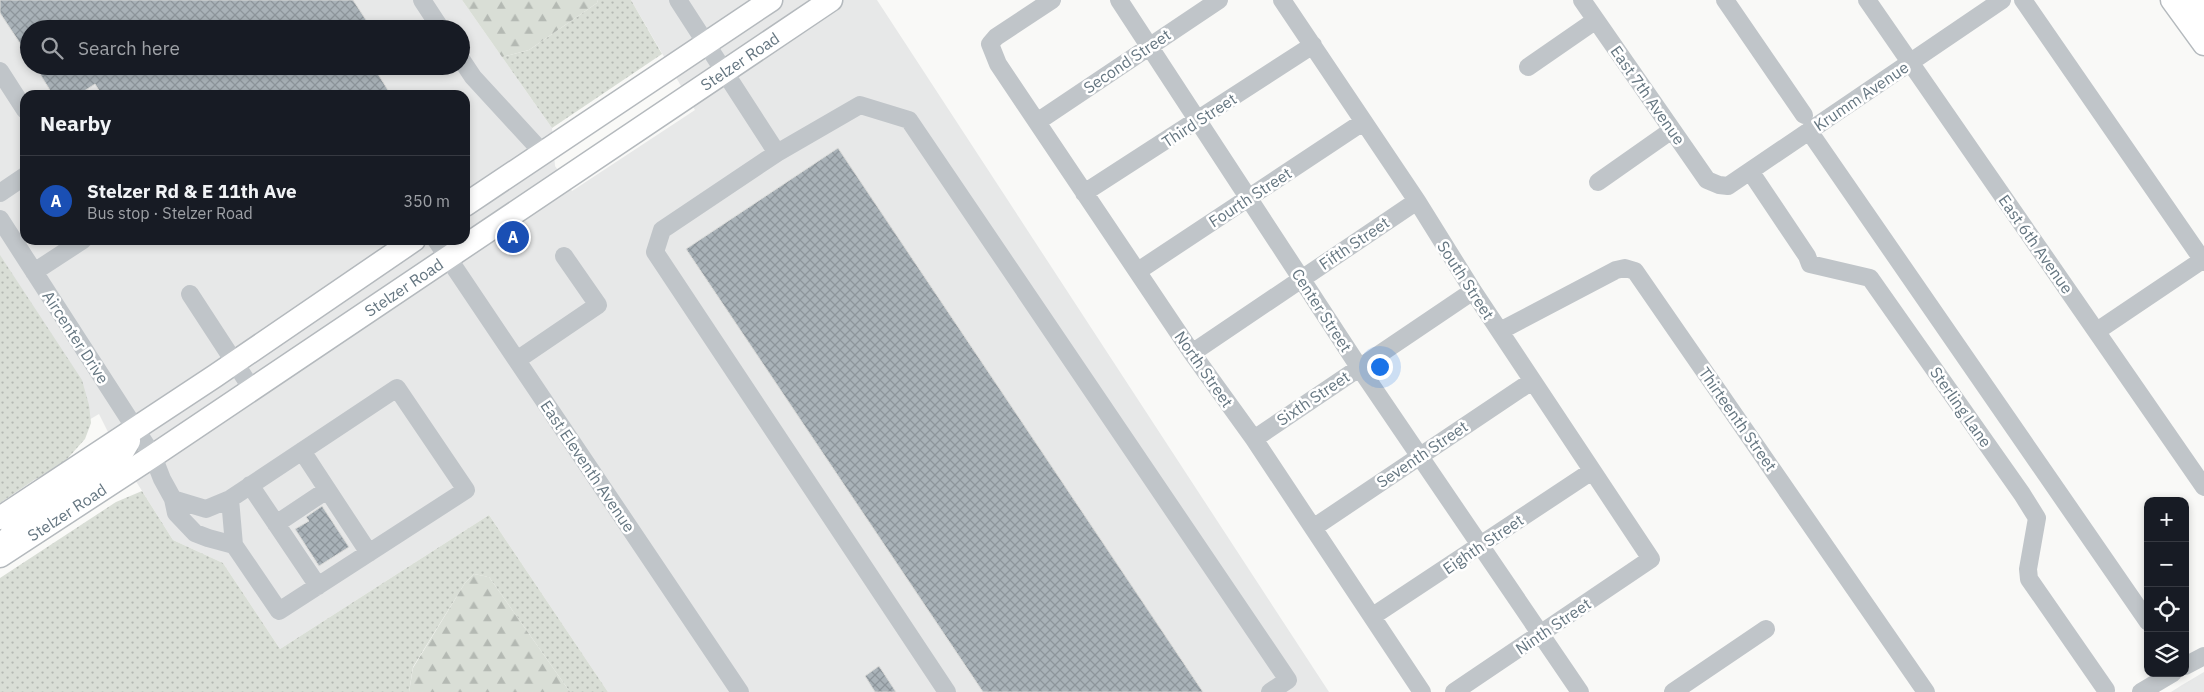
<!DOCTYPE html>
<meta charset="utf-8">
<style>
:root{--surface:#171b24;--page:#242831;--text:#f1f3f6;--muted:#9ea1a6;--line:#363941;--accent:#7c3aed}
body{margin:0;font-family:"IBM Plex Sans",sans-serif;background:var(--page);color:var(--text)}
.controls{position:absolute;right:15px;bottom:15px;display:grid;overflow:hidden;border-radius:10px;box-shadow:0 2px 8px #0003}
.controls button{width:45px;height:45px;display:grid;place-items:center;padding:0;border:0;border-bottom:1px solid var(--line);background:var(--surface);color:var(--text);font:25px sans-serif}
.you{position:absolute;left:1379px;top:366px;width:18px;height:18px;margin:-12px;border:4px solid #fff;border-radius:50%;background:#1a73e8;box-shadow:0 0 0 8px #1a73e833}
.badge{display:grid;place-items:center;width:32px;height:32px;border-radius:50%;background:var(--accent);color:#fff;font-size:16px;font-weight:700}
.pin{position:absolute;translate:-50% -50%;border:2px solid #fff;box-shadow:0 1px 5px #0006}
.list{margin:0;padding:0;list-style:none}
h2{display:flex;justify-content:space-between;align-items:center;height:65px;margin:0;padding:0 20px;font-size:21px}
h2 small{font-size:16px;font-weight:400;color:var(--muted)}
.list li{display:grid;grid-template-columns:32px 1fr auto;gap:15px;align-items:center;box-sizing:border-box;height:90px;padding:0 20px;border-top:1px solid var(--line)}
.list b{display:block;font-size:19px;white-space:nowrap}
.list p{margin:0;font-size:16px;white-space:nowrap;color:var(--muted)}
.list em{font-size:16px;font-style:normal;color:var(--muted)}
.icon{flex:none;width:28px;height:28px;fill:none;stroke:currentColor;stroke-width:2;stroke-linecap:round;stroke-linejoin:round}
.map{position:relative;flex:none;width:2204px;height:692px;overflow:hidden}
.search{position:absolute;background:var(--surface);box-shadow:0 2px 8px #0003;left:20px;top:20px;width:450px;height:55px;display:flex;align-items:center;gap:12px;box-sizing:border-box;padding:0 18px;border-radius:28px;color:var(--muted);font-size:19px}
.panel{position:absolute;background:var(--surface);box-shadow:0 2px 8px #0003;left:20px;top:90px;width:450px;height:155px;border-radius:15px}
.map>svg:first-child{display:block}
.built{fill:#e7e8e8;fill-rule:evenodd}
.grass{fill:url(#grass-dots)}
.forest{fill:url(#forest-firs)}
.building{fill:url(#building-cross-hatch);stroke:#dbdbd9}
.lines{fill:none;stroke-linecap:round;stroke-linejoin:round}
.major-casing{stroke:#b4b9bd;stroke-width:25}
.minor{stroke:#c0c5c9;stroke-width:18}
.major{stroke:#fff;stroke-width:22}
.labels{text-anchor:middle;dominant-baseline:central;stroke-width:5;stroke-linejoin:round;paint-order:stroke}
.street-label{font-size:16px;fill:#657681;stroke:#fff}
</style>
<div class="map">
<svg width="2204" height="692" viewBox="0 0 2204 692">
<defs>
<pattern id="grass-dots" width="8" height="8" patternUnits="userSpaceOnUse" patternTransform="scale(1.25)"><rect width="8" height="8" fill="#d9ded6"/><path d="M2 2h.1M6 6h.1" fill="none" stroke="#b4b9b3" stroke-width="1.8" stroke-linecap="round"/></pattern>
<pattern id="forest-firs" width="22" height="20" patternUnits="userSpaceOnUse" patternTransform="scale(1.25)"><rect width="22" height="20" fill="#d9ded6"/><path d="M5 1l3.5 6h-7zM16 11l3.5 6h-7z" fill="#b4b9b3"/></pattern>
<pattern id="building-cross-hatch" width="8" height="8" patternUnits="userSpaceOnUse" patternTransform="scale(1.25)"><rect width="8" height="8" fill="#a9b2b8"/><path d="M0 0l8 8M0 8l8-8" fill="none" stroke="#8d959b"/></pattern>
</defs>
<rect width="100%" height="100%" fill="#f9f9f7"/>
<!-- built -->
<path class="built" d="M0 0H462L552 128 555 166 572 191 695 110 631 0H877L1329 692H608L489 515 280 649 223 563 173 540 120 456 99 414 0 472ZM29 29H461V66H29ZM25 95H465V240H25Z
M2204 672V692H2171L2182 685Z"/>
<!-- grass -->
<path class="grass" d="M598 0H631L662 54 552 128 502 57 529 50 597 3Z
M0 255 82 380 89 405 91 423 85 439 59 468 34 480 0 503Z
M142 491 173 540 223 563 280 649 489 515 608 692H570L489 577 474 574 465 583 413 667 409 692H0V578L116 502Z"/>
<!-- forest -->
<path class="forest" d="M462 0H598L597 3 529 50 502 57Z
M474 574 489 577 570 692H409L413 668 465 583Z"/>
<!-- building -->
<path class="building" d="M0 0H353L372 29H29V57L0 13Z
M35 66H373L391 95H102L95 84 78 95H53Z
M838 148 1203 692H983L686 249Z
M322 506 349 547 319 566 295 529 309 521 306 517Z
M879 666 896 692H875L865 676Z"/>
<g class="lines">
<!-- major casing -->
<g class="major-casing">
<g id="major">
<path d="M2172 0 2204 44"/>
<path d="M2195 0 2204 14"/>
<path d="M465 205 771 0"/>
<path d="M0 518 215 376 414 240"/>
<path d="M0 550 18 525 103 471 120 456 129 441"/>
<path id="s1" d="M0 556 153 456 831 0"/>
</g>
</g>
<!-- minor -->
<path class="minor" d="M422 0 441 29
M678 0 777 153
M1052 0 996 37 990 44 998 64 1192 353 1254 439 1422 692
M1119 0 1359 367 1580 692
M1282 0 1417 201 1473 291 1651 559 1454 692
M1582 0 1707 180 1719 185 1728 186 2002 0
M1725 0 1804 115
M1867 0 2204 487
M2023 0 2204 262
M461 59 473 77 542 152
M1528 67 1596 20
M0 71 25 110
M1037 122 1219 0
M1809 131 2148 622
M1750 171 1807 256 1810 264 1870 278 2022 494 2037 518 2028 569 2029 579 2106 690
M1598 182 1672 130
M0 193 25 176
M1084 193 1313 45
M0 219 153 456 162 479 173 499 176 513 195 533 208 538 234 545
M436 240 740 692
M1138 271 1363 122
M34 272 83 240
M190 294 252 389
M1500 331 1616 270 1625 268 1635 271 1926 692
M2097 331 2204 259
M1192 353 1417 201
M517 360 598 305 564 256
M1254 439 1473 291
M302 451 369 553
M250 485 318 586
M173 499 206 509 230 499 397 388 466 490 279 611 234 545 230 499
M276 524 327 490
M1313 528 1532 381
M1373 616 1592 471
M2185 666 2204 656
M947 692 655 252 662 230 777 153 860 105 909 120 1288 680 1270 692
M1673 692 1766 629
M2141 692 2173 673"/>
<!-- major -->
<use href="#major" class="major"/>
</g>
<g class="labels">
<!-- street labels -->
<g class="street-label">
<text stroke="none"><textPath href="#s1" startOffset="890">Stelzer Road</textPath></text>
<text transform="translate(1127 61) rotate(-34)">Second Street</text>
<text transform="translate(1648 95) rotate(55)">East 7th Avenue</text>
<text transform="translate(1861 96) rotate(-34)">Krumm Avenue</text>
<text transform="translate(1199 120) rotate(-33)">Third Street</text>
<text transform="translate(1250 197) rotate(-33)">Fourth Street</text>
<text transform="translate(1354 243) rotate(-34)">Fifth Street</text>
<text transform="translate(2036 244) rotate(55)">East 6th Avenue</text>
<text transform="translate(1466 280) rotate(57)">South Street</text>
<text stroke="none"><textPath href="#s1" startOffset="485">Stelzer Road</textPath></text>
<text transform="translate(1322 310) rotate(57)">Center Street</text>
<text transform="translate(76 337) rotate(57)">Aircenter Drive</text>
<text transform="translate(1204 369) rotate(55)">North Street</text>
<text transform="translate(1313 398) rotate(-34)">Sixth Street</text>
<text transform="translate(1961 407) rotate(55)">Sterling Lane</text>
<text transform="translate(1738 419) rotate(55)">Thirteenth Street</text>
<text transform="translate(1422 454) rotate(-34)">Seventh Street</text>
<text transform="translate(588 466) rotate(56)">East Eleventh Avenue</text>
<text stroke="none"><textPath href="#s1" startOffset="80">Stelzer Road</textPath></text>
<text transform="translate(1483 544) rotate(-34)">Eighth Street</text>
<text transform="translate(1553 626) rotate(-34)">Ninth Street</text>
</g>
</g>
</svg>
<div class="controls">
<button>+</button>
<button>−</button>
<button><svg class="icon" aria-label="locate" viewBox="0 0 24 24"><circle cx="12" cy="12" r="6"/><path d="M12 2v4M12 18v4M2 12h4M18 12h4"/></svg></button>
<button><svg class="icon" aria-label="layers" viewBox="0 0 24 24"><path d="M12 4l9 5-9 5-9-5zM3 14l9 5 9-5"/></svg></button>
</div>
<div class="you"></div>
<div class="pin badge" style="left:513px;top:237px;background:#1a4fb4">A</div>
<div class="search"><svg class="icon" aria-label="search" viewBox="0 0 24 24"><circle cx="10" cy="10" r="6"/><path d="M15 15l6 6"/></svg>Search here</div>
<section class="panel">
<h2>Nearby<small></small></h2>
<ul class="list">
<li><span class="badge" style="background:#1a4fb4">A</span><div><b>Stelzer Rd &amp; E 11th Ave</b><p>Bus stop · Stelzer Road</p></div><em>350 m</em></li>
</ul>
</section>
</div>
